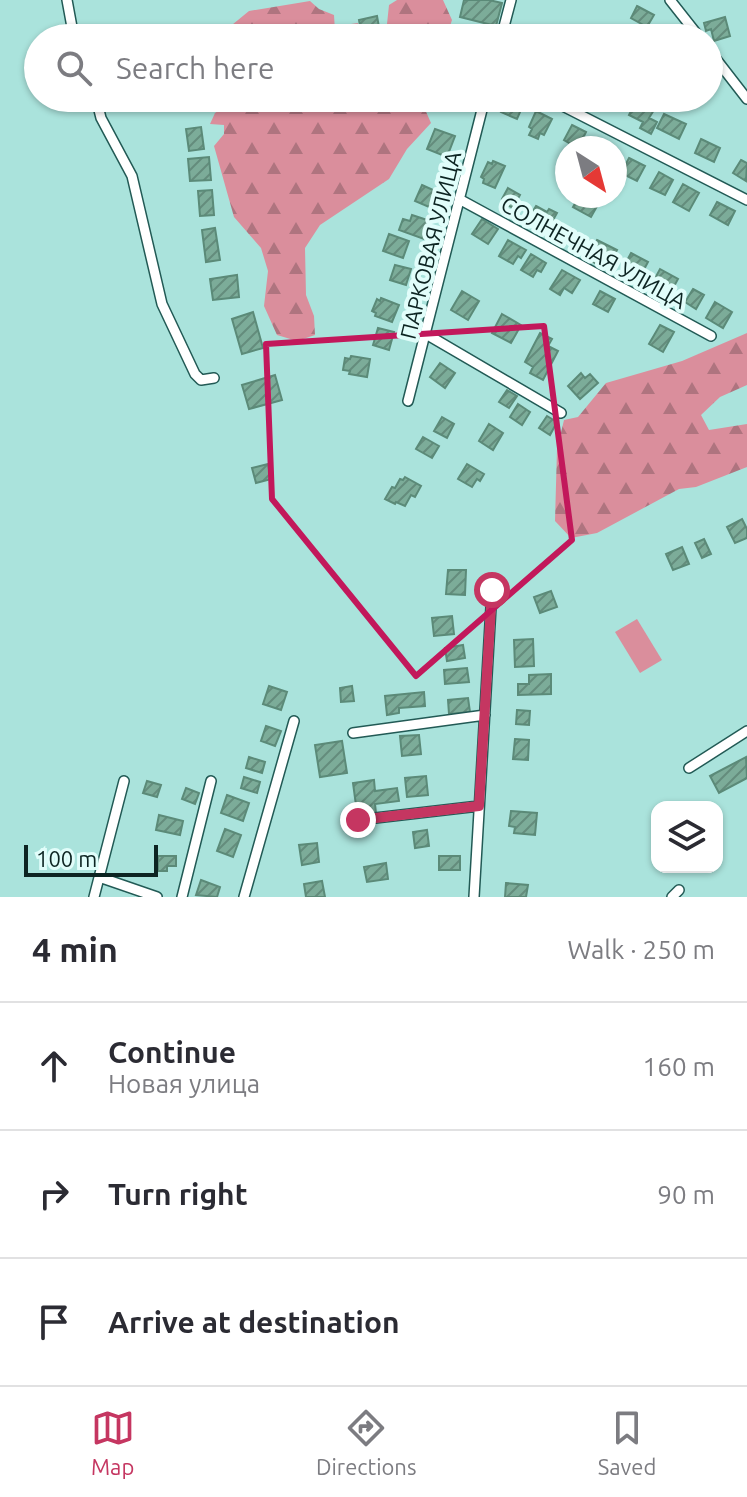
<!DOCTYPE html>
<meta charset="utf-8">
<style>
:root{--surface:#fff;--page:#f7f7f7;--text:#2b2b33;--muted:#7c7c81;--line:#e1e1e2;--accent:#c53661}
body{margin:0;font-family:Ubuntu,sans-serif;background:var(--page);color:var(--text)}
.controls{position:absolute;right:24px;bottom:24px;display:grid;overflow:hidden;border-radius:16px;box-shadow:0 2px 6px #0004}
.controls button{width:72px;height:72px;display:grid;place-items:center;padding:0;border:0;border-bottom:2px solid var(--line);background:var(--surface);color:var(--text);font:40px sans-serif}
.compass{position:absolute;left:555px;top:136px;width:72px;height:72px;border-radius:50%;background:var(--surface);box-shadow:0 2px 6px #0004;rotate:144deg}
.scale{position:absolute;left:24px;bottom:20px;width:134px;box-sizing:border-box;padding-left:8px;border:4px solid #0d2422;border-top:0;font-size:22px;line-height:28px;white-space:nowrap;color:#0d2422;-webkit-text-stroke:6px #e1fdfa;paint-order:stroke}
.stop{position:absolute;width:24px;height:24px;margin:-18px;border:6px solid #c53661;border-radius:50%;background:#fff}
.stop.end{background:#c53661;border-color:#fff;box-shadow:0 2px 8px #0008}
.list{margin:0;padding:0;list-style:none}
h2{display:flex;justify-content:space-between;align-items:center;height:104px;margin:0;padding:0 32px;font-size:34px}
h2 small{font-size:26px;font-weight:400;color:var(--muted)}
.list li{display:grid;grid-template-columns:52px 1fr auto;gap:24px;align-items:center;box-sizing:border-box;height:128px;padding:0 32px;border-top:2px solid var(--line)}
.list b{display:block;font-size:30px;white-space:nowrap}
.list p{margin:0;font-size:26px;white-space:nowrap;color:var(--muted)}
.list em{font-size:26px;font-style:normal;color:var(--muted)}
.icon{flex:none;width:44px;height:44px;fill:none;stroke:currentColor;stroke-width:2;stroke-linecap:round;stroke-linejoin:round}
.map{position:relative;flex:none;width:747px;height:897px;overflow:hidden}
.search{position:absolute;background:var(--surface);box-shadow:0 2px 6px #0004;left:24px;right:24px;top:24px;height:88px;display:flex;align-items:center;gap:20px;box-sizing:border-box;padding:0 28px;border-radius:44px;color:var(--muted);font-size:30px}
.sheet{height:488px;background:var(--surface)}
nav{display:flex;justify-content:space-around;align-items:center;box-sizing:border-box;height:112px;border-top:2px solid var(--line);background:var(--surface);font-size:22px;color:var(--muted)}
nav a{display:grid;justify-items:center;gap:4px}
nav .on{color:var(--accent)}
.map>svg:first-child{display:block}
.green{fill:#da8e9c}
.forest{fill:url(#forest-firs)}
.building{fill:url(#building-hatch);stroke:#5b8a78;stroke-width:2}
.lines{fill:none;stroke-linecap:round;stroke-linejoin:round}
.street-casing{stroke:#225a55;stroke-width:12}
.street{stroke:#fff;stroke-width:9}
.route{stroke:#c53661;stroke-width:10}
.marked{fill:none;stroke:#c2185b;stroke-width:6;stroke-linejoin:round}
.labels{text-anchor:middle;dominant-baseline:central;stroke-width:8;stroke-linejoin:round;paint-order:stroke}
.street-label{font-size:22px;fill:#0d2422;stroke:#e1fdfa}
</style>
<div class="map">
<svg width="747" height="897" viewBox="0 0 747 897">
<defs>
<pattern id="forest-firs" width="22" height="20" patternUnits="userSpaceOnUse" patternTransform="scale(2)"><rect width="22" height="20" fill="#da8e9c"/><path d="M5 1l3.5 6h-7zM16 11l3.5 6h-7z" fill="#af747f"/></pattern>
<pattern id="building-hatch" width="6" height="6" patternUnits="userSpaceOnUse" patternTransform="scale(2)"><rect width="6" height="6" fill="#7cac99"/><path d="M-1 1l2-2M0 6l6-6M5 7l2-2" fill="none" stroke="#648c7c"/></pattern>
</defs>
<rect width="100%" height="100%" fill="#aae3dc"/>
<!-- green -->
<path class="green" d="M637 619 662 660 640 673 615 632Z"/>
<!-- forest -->
<path class="forest" d="M397 0H443L452 20 446 38H361L380 37 387 24 389 5Z
M310 1 319 9 334 15 335 31H350L351 24 358 23V38H216L249 11Z
M226 98H420L431 123 407 149 389 179 320 225 305 248 306 295 314 316 315 335 297 341 277 335 264 306 268 271 261 248 234 217 214 146 224 134V125L210 124 215 113 228 104Z
M747 333V385L720 397 701 415 709 430 747 424V467L696 487 679 489 597 533 571 538 555 521 557 449 564 420 578 417 606 383 682 361Z"/>
<!-- building -->
<path class="building" d="M464 0H489L502 3 496 26 460 17Z
M637 6 654 15 647 27 631 18Z
M377 16 380 33 362 36 359 20Z
M725 17 730 36 714 41 711 29 706 31 704 23Z
M507 98H513L524 103 517 119 501 112Z
M636 101 654 110 649 118 657 122 651 134 640 128 643 122 629 115Z
M536 111 552 119 544 135 540 133 538 139 529 135 532 129 529 127Z
M664 114 686 124 679 139 657 128Z
M572 125 586 132 578 148 564 140Z
M201 127 204 149 189 151 186 129Z
M435 129 455 136 447 157 427 149Z
M701 139 720 148 714 162 695 153Z
M209 157 211 180 190 181 188 159Z
M629 158 645 166 637 181 621 173Z
M741 160 747 163 746 181 733 173Z
M493 161 505 166 495 188 483 183 484 179 481 177 488 162 492 164Z
M659 172 673 180 665 195 650 188Z
M683 184 699 193 689 211 673 202Z
M422 185 442 194 436 210 415 201Z
M508 188 520 195 513 208 505 204 506 202 502 199Z
M212 190 214 215 200 216 198 191Z
M579 196H590L600 201 591 217 573 207Z
M717 202 735 211 728 225 710 215Z
M536 206 547 212 549 209 557 213 548 229 543 226 541 230 533 225 534 223 528 219Z
M412 215 430 221 424 239 399 230 403 219 410 221Z
M482 219 498 229 488 244 472 234Z
M215 228 220 260 206 262 202 230Z
M389 234 409 241 403 258 383 251Z
M508 240 526 250 521 258 518 256 513 264 499 256Z
M597 240 617 250 607 269 587 259Z
M631 253 648 262 639 279 622 270Z
M531 254 546 263 541 272 537 270 533 277 521 270Z
M395 265 411 269 406 285 390 280Z
M660 269 678 279 671 292 653 282Z
M562 270 580 280 572 293 564 288 560 295 550 289Z
M237 275 239 297 213 300 210 279Z
M693 289 704 295 696 309 685 302Z
M462 291 479 301 468 320 451 310Z
M600 291 615 299 608 312 593 304Z
M381 298 399 305 392 322 375 316 376 313 372 311 377 299 380 301Z
M715 302 732 312 723 328 706 318Z
M253 312 263 348 242 354 232 319Z
M502 314 521 325 511 343 492 333Z
M660 325 674 332 663 352 649 344Z
M378 328 394 332 389 350 373 345Z
M540 333 552 339 548 346 558 351 543 380 530 373 533 367 525 362Z
M351 356 370 359 367 377 349 374 350 371 343 370 345 358 350 359Z
M440 363 455 373 445 388 430 377Z
M581 373 585 378 590 374 598 383 580 399 568 386Z
M275 375 282 400 249 409 242 385Z
M507 390 517 396 509 408 499 402Z
M518 404 530 412 522 425 510 417Z
M547 416 557 422 550 435 539 428Z
M442 417 454 424 447 438 434 431Z
M489 424 503 433 493 450 479 441Z
M423 437 439 446 432 458 416 449Z
M268 464 271 479 256 483 252 468Z
M467 464 484 474 480 481 477 479 472 487 458 479Z
M405 477 421 486 415 497 411 495 405 506 396 502 395 504 385 499 392 487 395 488 400 479 403 480Z
M742 519 747 529V538L735 543 727 527Z
M704 539 711 554 702 558 695 543Z
M682 547 689 564 673 570 666 554Z
M448 570H466L465 595 446 594Z
M551 591 557 607 540 613 534 597Z
M452 616 454 634 434 636 432 618Z
M533 639 534 666 515 667 514 640Z
M463 645 465 658 447 661 445 648Z
M467 668 469 682 445 684 444 670Z
M551 674V694L518 695V684H529V675Z
M269 686 287 692 281 710 263 704Z
M352 686 354 701 341 702 340 688Z
M424 692 425 706 399 708V713L387 715 385 696Z
M468 698 470 712 449 714 448 700Z
M517 710 530 711 529 725 516 724Z
M266 726 281 731 275 746 261 741Z
M419 735 421 754 402 756 400 736Z
M515 739 529 740 528 760 513 759Z
M342 741 347 773 320 777 315 745Z
M249 757 265 762 262 773 246 768Z
M746 757 747 778 719 793 710 776Z
M426 776 428 795 407 797 405 778Z
M244 777 260 782 257 793 241 788Z
M374 780 375 791 397 788 399 801 375 804 376 813 358 820 353 783Z
M147 781 161 785 157 797 143 793Z
M186 788 199 793 195 804 182 799Z
M227 795 249 803 243 821 221 813Z
M511 811 537 813 535 835 514 833 515 827 509 826Z
M159 815 183 821 180 835 156 830Z
M225 829 241 835 233 857 217 851Z
M427 830 429 846 415 848 413 832Z
M317 843 319 862 302 865 299 845Z
M158 856H176V866H167V871H158Z
M439 856H460V870H439Z
M386 863 388 879 367 882 364 867Z
M201 880 220 887 217 897 196 895Z
M322 881 325 897H306L304 884Z
M506 883 528 885 526 897H505Z"/>
<g class="lines">
<!-- street casing -->
<g class="street-casing">
<path id="street" d="M67 0 74 38
M670 0 700 38
M501 38 511 0
M709 50 747 99
M96 98 101 118 132 176 162 304 195 374 201 380 214 378
M547 98 747 200
M459 199 711 336
M426 334 561 413
M408 401 485 98
M353 733 485 715
M689 768 747 731
M358 820 479 806
M99 877 157 897
M94 897 124 781
M182 897 211 781
M244 897 294 721
M474 897 492 590
M672 897 679 890"/>
</g>
<!-- street -->
<use href="#street" class="street"/>
</g>
<g class="lines">
<!-- route -->
<path class="route" d="M358 820 479 806 492 590"/>
</g>
<!-- marked area -->
<path class="marked" d="M544 326 572 540 416 676 272 499 266 344Z"/>
<g class="labels">
<!-- street labels -->
<g class="street-label">
<text transform="translate(430 245) rotate(-76)">ПАРКОВАЯ УЛИЦА</text>
<text transform="translate(594 252) rotate(29)">СОЛНЕЧНАЯ УЛИЦА</text>
</g>
</g>
</svg>
<div class="controls">
<button><svg class="icon" aria-label="layers" viewBox="0 0 24 24"><path d="M12 4l9 5-9 5-9-5zM3 14l9 5 9-5"/></svg></button>
</div>
<svg class="compass" viewBox="-18 -18 36 36"><path d="M0-13l5 13h-10z" fill="#e53935"/><path d="M0 13l5-13h-10z" fill="#7c7c81"/></svg>
<div class="scale">100 m</div>
<div class="stop" style="left:492px;top:590px"></div>
<div class="stop end" style="left:358px;top:820px"></div>
<div class="search"><svg class="icon" aria-label="search" viewBox="0 0 24 24"><circle cx="10" cy="10" r="6"/><path d="M15 15l6 6"/></svg>Search here</div>
</div>
<section class="sheet">
<h2>4 min<small>Walk · 250 m</small></h2>
<ul class="list">
<li><svg class="icon" aria-label="ahead" viewBox="0 0 24 24"><path d="M12 20V5M6 11l6-6 6 6"/></svg><div><b>Continue</b><p>Новая улица</p></div><em>160 m</em></li>
<li><svg class="icon" aria-label="right" viewBox="0 0 24 24"><path d="M7 20v-9h11M14 6l5 5-5 5"/></svg><div><b>Turn right</b></div><em>90 m</em></li>
<li><svg class="icon" aria-label="arrive" viewBox="0 0 24 24"><path d="M6 21V4h12l-3 4 3 4H6"/></svg><div><b>Arrive at destination</b></div></li>
</ul>
</section>
<nav>
<a class="on"><svg class="icon" aria-label="map" viewBox="0 0 24 24"><path d="M3 6l6-2 6 2 6-2v14l-6 2-6-2-6 2zM9 4v14M15 6v14"/></svg>Map</a>
<a><svg class="icon" aria-label="directions" viewBox="0 0 24 24"><path d="M12 3l9 9-9 9-9-9zM9 14v-3h6M13 9l2 2-2 2"/></svg>Directions</a>
<a><svg class="icon" aria-label="saved" viewBox="0 0 24 24"><path d="M7 4h10v16l-5-4-5 4z"/></svg>Saved</a>
</nav>
